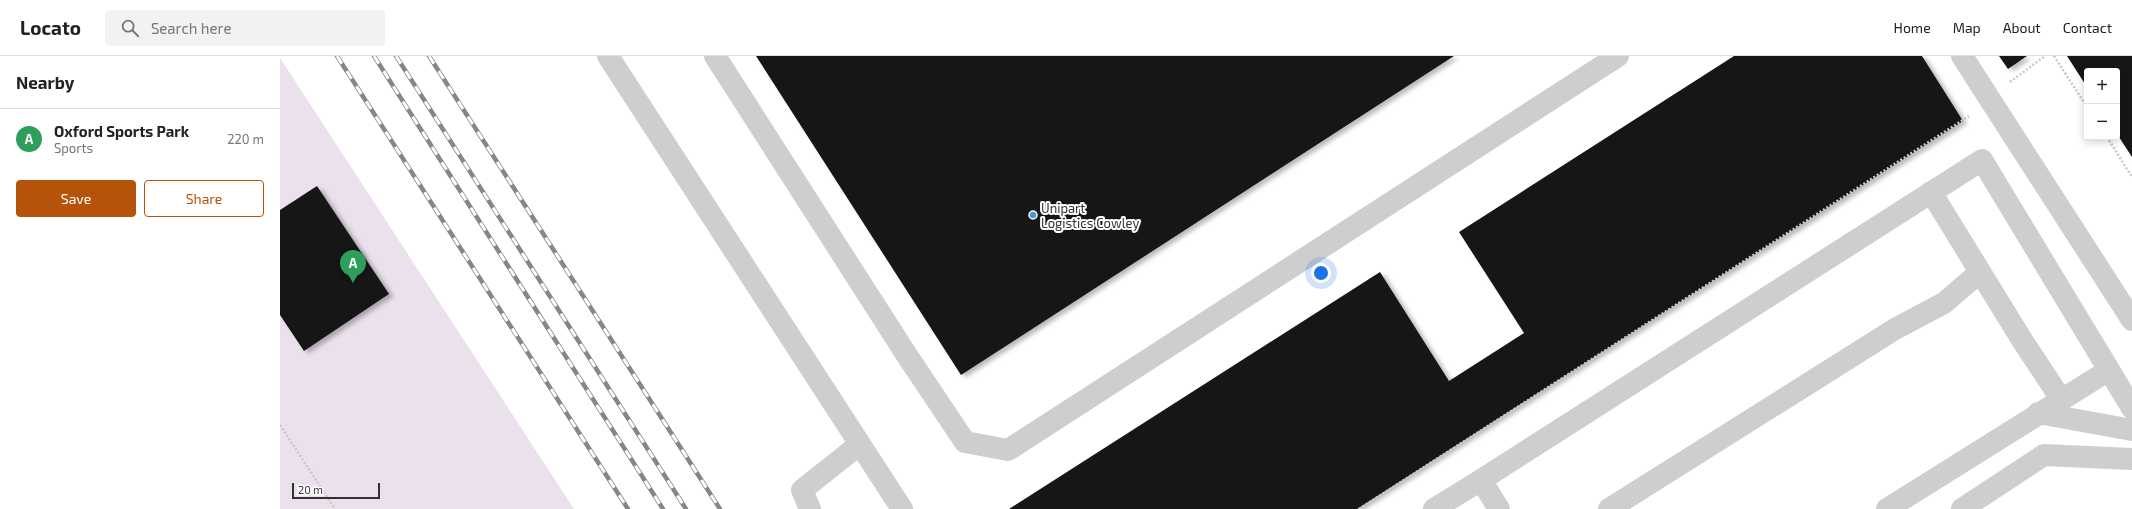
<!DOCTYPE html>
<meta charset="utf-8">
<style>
:root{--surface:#fff;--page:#f2f2f2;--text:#222;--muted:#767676;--line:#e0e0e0;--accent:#b45309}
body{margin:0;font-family:"Exo 2",sans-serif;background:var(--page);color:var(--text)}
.controls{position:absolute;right:12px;top:12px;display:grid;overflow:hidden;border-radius:4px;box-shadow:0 2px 10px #0003}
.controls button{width:36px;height:36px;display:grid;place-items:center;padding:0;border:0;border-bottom:1px solid var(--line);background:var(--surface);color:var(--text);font:20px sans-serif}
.scale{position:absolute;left:12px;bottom:10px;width:88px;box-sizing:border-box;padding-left:4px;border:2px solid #313131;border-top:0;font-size:11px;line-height:14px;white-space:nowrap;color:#313131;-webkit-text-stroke:3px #fff;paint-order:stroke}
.you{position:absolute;left:1041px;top:217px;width:14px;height:14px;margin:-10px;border:3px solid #fff;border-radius:50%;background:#1a73e8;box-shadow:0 0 0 6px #1a73e833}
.badge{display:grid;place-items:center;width:26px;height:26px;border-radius:50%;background:var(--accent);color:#fff;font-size:13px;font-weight:700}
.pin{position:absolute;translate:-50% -33px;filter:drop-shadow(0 1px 2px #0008)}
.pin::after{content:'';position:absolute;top:21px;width:14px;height:12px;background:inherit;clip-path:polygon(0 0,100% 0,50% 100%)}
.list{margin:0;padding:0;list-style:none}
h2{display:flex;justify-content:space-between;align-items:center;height:52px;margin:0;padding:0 16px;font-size:17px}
h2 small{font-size:13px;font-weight:400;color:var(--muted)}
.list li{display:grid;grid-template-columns:26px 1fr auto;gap:12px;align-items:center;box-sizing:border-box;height:60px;padding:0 16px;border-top:1px solid var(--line)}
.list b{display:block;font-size:15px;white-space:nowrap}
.list p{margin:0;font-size:13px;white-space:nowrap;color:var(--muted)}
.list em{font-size:13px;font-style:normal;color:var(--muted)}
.actions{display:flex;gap:8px;padding:12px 16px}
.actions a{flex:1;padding:9px 0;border:1px solid var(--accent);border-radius:4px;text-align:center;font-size:14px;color:var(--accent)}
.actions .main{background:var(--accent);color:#fff}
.icon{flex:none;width:22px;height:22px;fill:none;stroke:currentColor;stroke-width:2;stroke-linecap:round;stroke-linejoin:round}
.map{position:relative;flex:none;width:1852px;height:453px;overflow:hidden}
header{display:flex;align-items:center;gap:24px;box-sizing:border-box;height:56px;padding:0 20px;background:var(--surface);border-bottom:1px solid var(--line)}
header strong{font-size:19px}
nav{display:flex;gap:22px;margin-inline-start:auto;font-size:14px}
.search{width:280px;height:36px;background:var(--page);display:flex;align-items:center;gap:10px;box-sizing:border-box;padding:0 14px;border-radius:4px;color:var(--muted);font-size:15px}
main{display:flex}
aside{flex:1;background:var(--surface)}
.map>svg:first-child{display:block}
.green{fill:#ebe1ec}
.building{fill:#181818;filter:url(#shadow)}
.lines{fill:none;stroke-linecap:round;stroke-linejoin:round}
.path{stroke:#c8c8c8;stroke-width:2.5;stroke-dasharray:2 2;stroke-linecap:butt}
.minor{stroke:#cecece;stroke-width:22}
.rail-casing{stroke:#868686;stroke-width:4.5}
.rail{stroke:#fff;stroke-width:3;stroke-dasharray:9;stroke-linecap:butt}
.poi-dot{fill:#4899d2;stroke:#fff;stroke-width:1.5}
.labels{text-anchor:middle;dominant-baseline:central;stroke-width:4;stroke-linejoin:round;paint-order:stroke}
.poi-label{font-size:13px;fill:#313131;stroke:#fff;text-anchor:start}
</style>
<header>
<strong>Locato</strong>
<div class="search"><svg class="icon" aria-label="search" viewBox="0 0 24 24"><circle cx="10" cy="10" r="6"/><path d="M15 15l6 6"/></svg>Search here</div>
<nav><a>Home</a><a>Map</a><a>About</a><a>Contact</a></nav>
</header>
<main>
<aside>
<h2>Nearby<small></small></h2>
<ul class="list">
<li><span class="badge" style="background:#2e9e5b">A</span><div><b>Oxford Sports Park</b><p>Sports</p></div><em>220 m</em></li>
</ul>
<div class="actions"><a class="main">Save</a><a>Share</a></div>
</aside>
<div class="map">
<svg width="1852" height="453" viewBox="0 0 1852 453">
<defs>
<filter id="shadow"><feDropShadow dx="4.5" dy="2.5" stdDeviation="2" flood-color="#0004"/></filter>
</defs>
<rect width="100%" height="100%" fill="#fff"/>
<!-- green -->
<path class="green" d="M0 2 294 453H0Z"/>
<!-- building -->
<path class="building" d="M476 0H1174L681 319Z
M1454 0H1642L1683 65 1077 453H729L1100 216 1169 325 1244 277 1179 176Z
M1719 0H1747L1728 13Z
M1787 0H1852V101L1837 78V15H1807V31Z
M37 130 109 238 24 295 0 259V154Z"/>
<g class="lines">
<!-- path -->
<path class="path" d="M1774 0 1807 51
M1730 26 1765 0
M1827 81 1852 121
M0 369 55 453
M1079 453 1689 60"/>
<!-- minor -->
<path class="minor" d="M328 0 622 453
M435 0 628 301 685 386 728 394 1338 0
M1682 0 1852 264
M1651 136 1742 284 1781 343
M1829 314 1852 352
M1758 357 1852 374
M530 453 522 434 580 388
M1154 453 1201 424
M1219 453 1201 424 1702 104 1829 314 1607 453
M1329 453 1615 273 1664 247 1700 216
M1682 453 1764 399 1852 403"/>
<!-- rail casing -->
<g class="rail-casing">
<path id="rail" d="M57 0 348 453
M94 0 383 453
M116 0 406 453
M149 0 440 453"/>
</g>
<!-- rail -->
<use href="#rail" class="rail"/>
</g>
<!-- markers -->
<circle class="poi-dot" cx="753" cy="159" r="4"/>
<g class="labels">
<!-- poi labels -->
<g class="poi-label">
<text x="761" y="152">Unipart<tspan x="761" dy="15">Logistics Cowley</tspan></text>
</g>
</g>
</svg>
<div class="controls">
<button>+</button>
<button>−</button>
</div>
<div class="scale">20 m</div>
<div class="you"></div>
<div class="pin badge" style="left:73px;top:227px;background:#2e9e5b">A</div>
</div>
</main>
